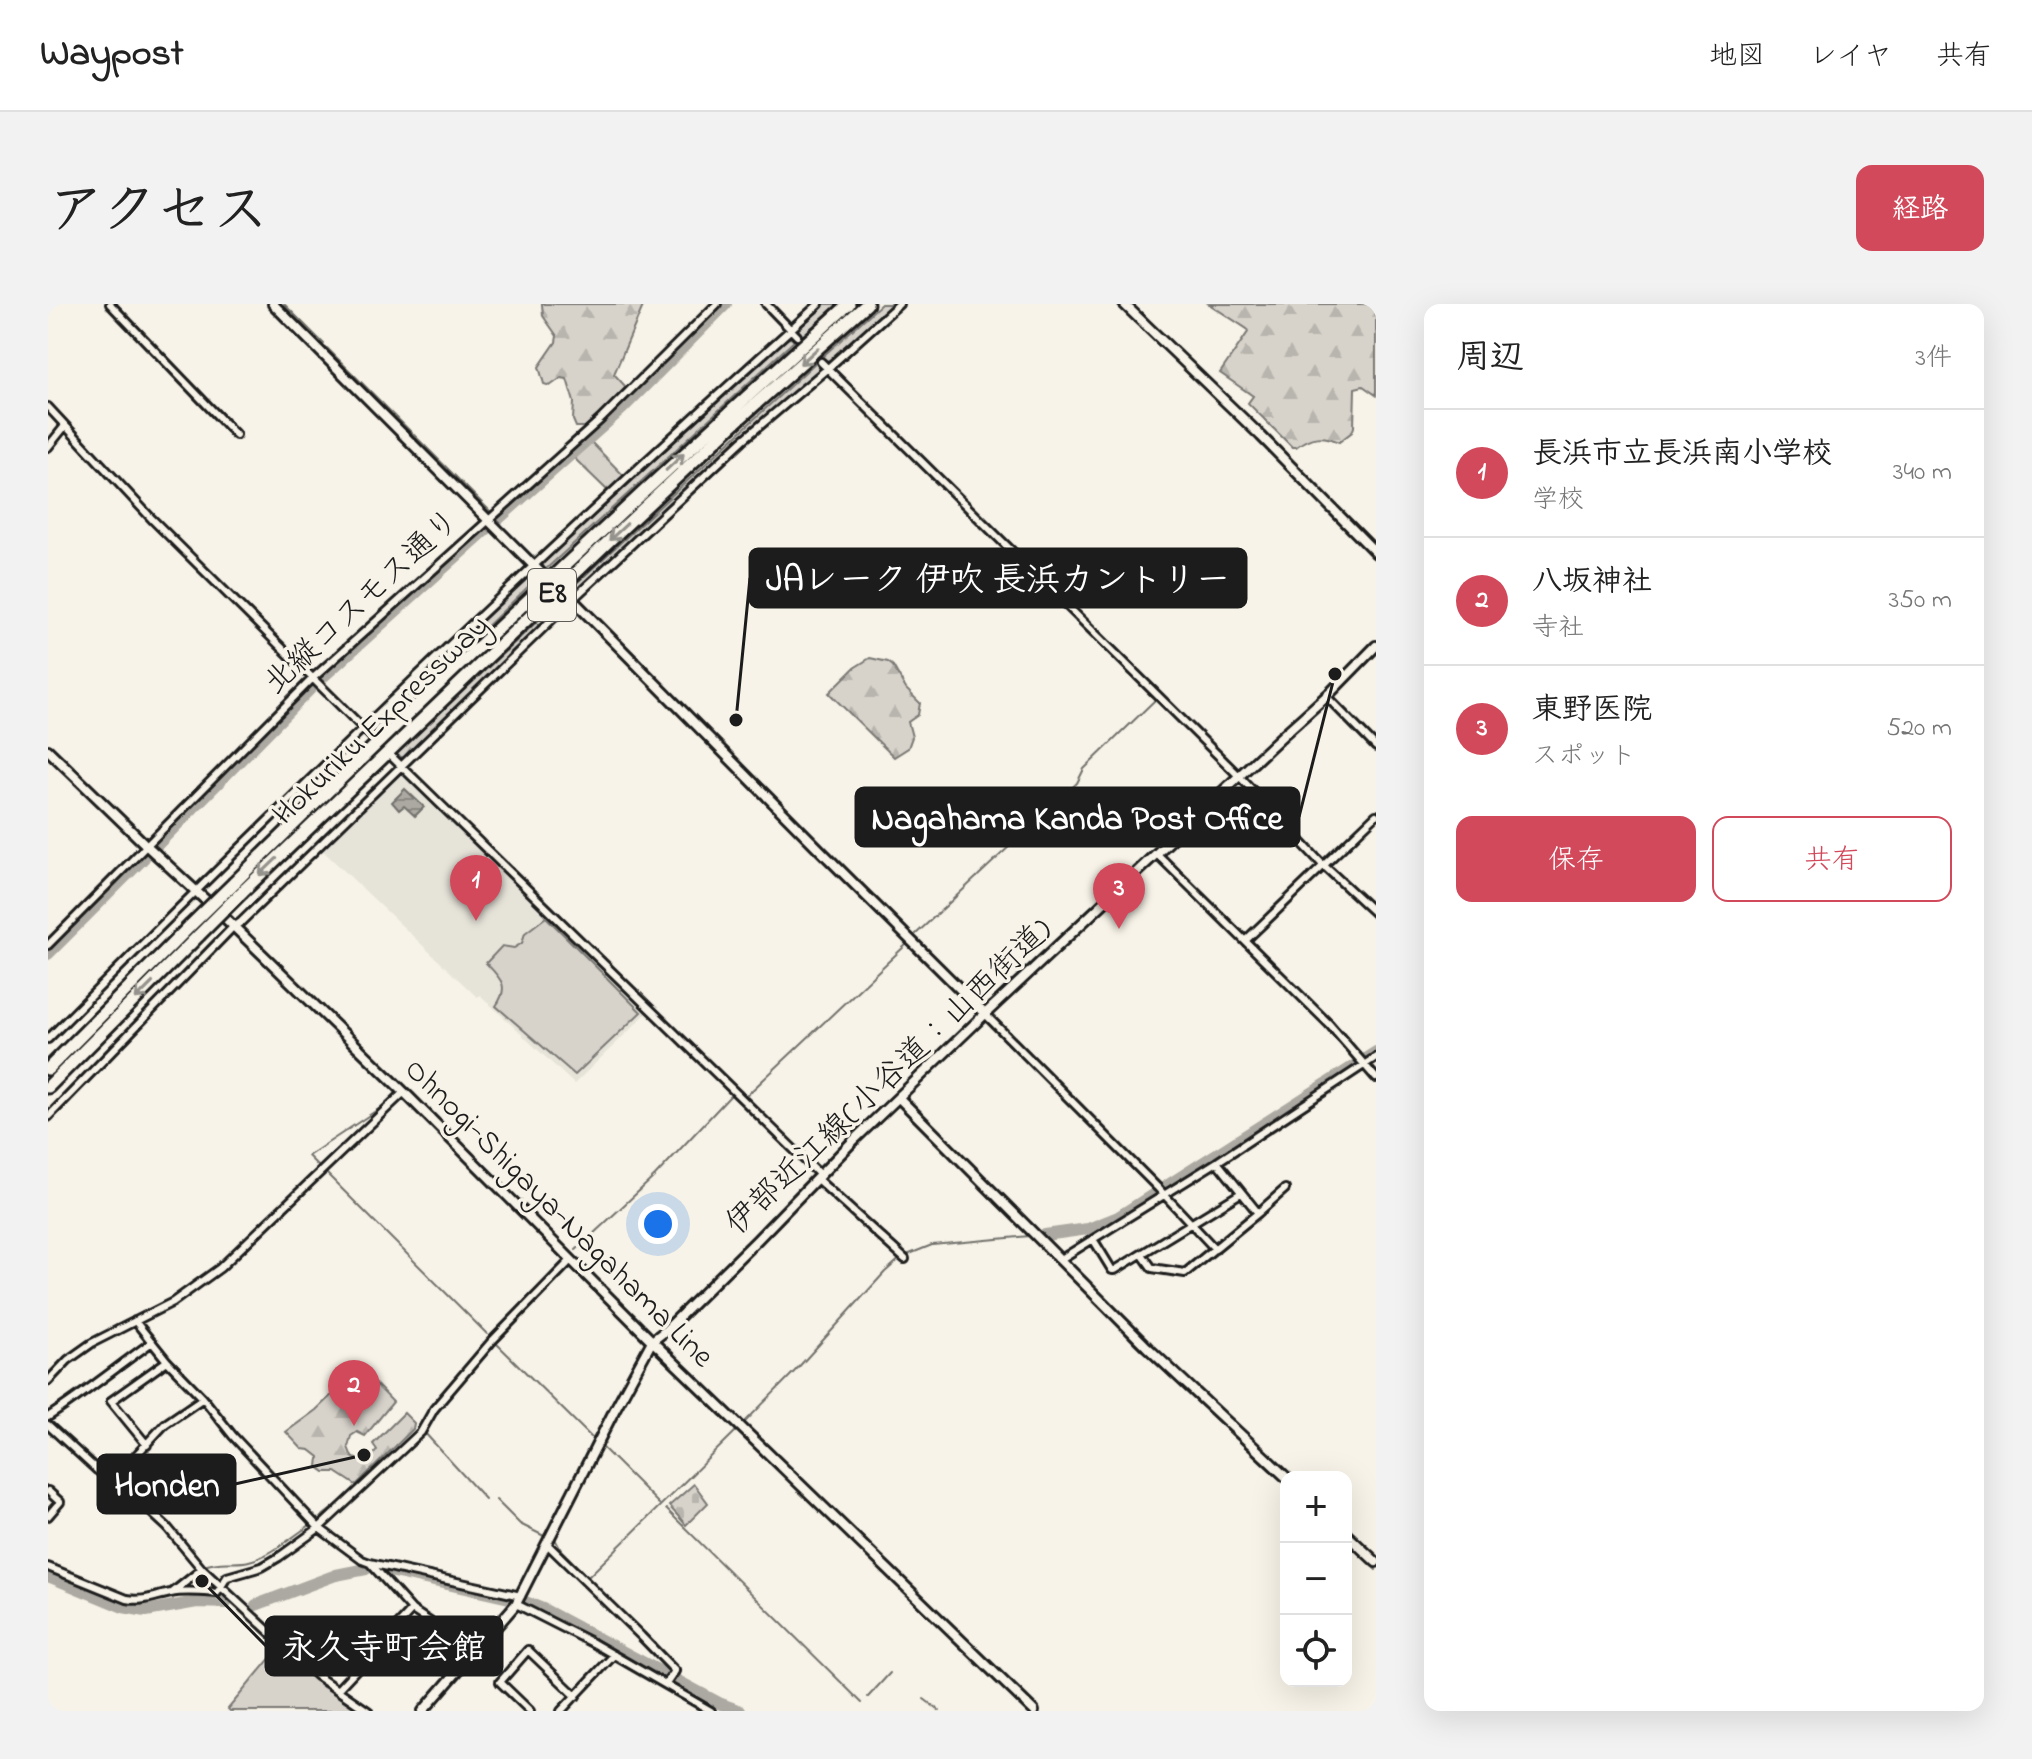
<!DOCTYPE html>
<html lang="ja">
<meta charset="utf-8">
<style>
:root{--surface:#fff;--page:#f2f2f2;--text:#222;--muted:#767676;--line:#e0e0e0;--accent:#d1495b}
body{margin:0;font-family:"Indie Flower","Klee One",sans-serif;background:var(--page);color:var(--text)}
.controls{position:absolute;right:24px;bottom:24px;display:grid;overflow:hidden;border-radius:16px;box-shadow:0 8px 32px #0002}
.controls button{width:72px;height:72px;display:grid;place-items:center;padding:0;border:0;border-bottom:2px solid var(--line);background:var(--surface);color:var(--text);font:40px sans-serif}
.you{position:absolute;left:610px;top:920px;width:28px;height:28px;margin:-20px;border:6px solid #fff;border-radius:50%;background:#1a73e8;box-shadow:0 0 0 12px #1a73e833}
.badge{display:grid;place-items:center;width:52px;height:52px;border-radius:50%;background:var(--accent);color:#fff;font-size:26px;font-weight:700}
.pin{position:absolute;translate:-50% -66px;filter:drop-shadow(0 2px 4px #0008)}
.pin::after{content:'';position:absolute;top:42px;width:28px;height:24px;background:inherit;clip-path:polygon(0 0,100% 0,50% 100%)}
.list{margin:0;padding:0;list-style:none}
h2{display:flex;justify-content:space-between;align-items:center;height:104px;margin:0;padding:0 32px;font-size:34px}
h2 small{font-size:26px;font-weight:400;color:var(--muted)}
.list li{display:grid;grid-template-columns:52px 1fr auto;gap:24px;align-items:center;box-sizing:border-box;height:128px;padding:0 32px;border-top:2px solid var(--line)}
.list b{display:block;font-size:30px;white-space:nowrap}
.list p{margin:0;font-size:26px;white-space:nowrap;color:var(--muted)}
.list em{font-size:26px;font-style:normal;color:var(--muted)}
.actions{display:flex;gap:16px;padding:24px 32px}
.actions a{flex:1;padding:18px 0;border:2px solid var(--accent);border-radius:16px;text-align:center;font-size:28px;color:var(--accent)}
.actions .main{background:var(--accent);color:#fff}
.icon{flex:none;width:44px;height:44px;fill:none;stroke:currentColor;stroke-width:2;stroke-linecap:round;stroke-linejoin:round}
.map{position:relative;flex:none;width:1328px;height:1407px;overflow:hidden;border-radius:16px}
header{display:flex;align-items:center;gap:48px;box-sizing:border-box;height:112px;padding:0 40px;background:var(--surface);border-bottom:2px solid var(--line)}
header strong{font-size:38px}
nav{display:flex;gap:44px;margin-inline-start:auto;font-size:28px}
.intro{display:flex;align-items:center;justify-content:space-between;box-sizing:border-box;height:192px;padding:0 48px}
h1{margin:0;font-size:56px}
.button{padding:20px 36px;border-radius:16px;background:var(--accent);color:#fff;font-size:28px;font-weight:700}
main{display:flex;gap:48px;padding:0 48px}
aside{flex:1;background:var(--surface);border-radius:16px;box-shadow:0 8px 32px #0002}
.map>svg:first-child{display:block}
.built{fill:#e6e3d9}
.forest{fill:url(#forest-firs);stroke:#7a7874;stroke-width:2}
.cemetery{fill:url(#cemetery-stones);stroke:#7a7874;stroke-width:2}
.pitch{fill:#d7d3cb;stroke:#7a7874;stroke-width:2}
.water{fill:url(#water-rules);stroke:#72716c;stroke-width:2}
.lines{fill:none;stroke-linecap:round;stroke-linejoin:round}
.stream{stroke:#72716c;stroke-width:2}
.river{stroke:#aca9a2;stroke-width:12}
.street-casing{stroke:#1c1c1c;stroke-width:12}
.secondary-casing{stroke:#1c1c1c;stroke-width:14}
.highway-casing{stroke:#1c1c1c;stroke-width:17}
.street{stroke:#f7f3e8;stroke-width:6}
.secondary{stroke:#f7f3e8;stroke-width:8}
.highway{stroke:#f7f3e8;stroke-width:11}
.highway-bridge-casing{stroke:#1c1c1c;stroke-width:17;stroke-linecap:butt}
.highway-bridge{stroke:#f7f3e8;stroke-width:11}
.oneway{stroke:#94928c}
.labels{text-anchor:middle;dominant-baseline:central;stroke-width:7;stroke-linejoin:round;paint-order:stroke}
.shield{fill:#f7f3e8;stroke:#5e5c59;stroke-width:2}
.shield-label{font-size:30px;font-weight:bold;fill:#1c1c1c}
.street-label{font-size:32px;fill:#1c1c1c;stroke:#f7f3e8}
.leader{fill:none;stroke:#1c1c1c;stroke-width:3}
.callout-dot{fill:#1c1c1c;stroke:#f7f3e8;stroke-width:3}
.callout{fill:#1c1c1c;stroke:#1c1c1c;stroke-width:3}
.callout-label{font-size:34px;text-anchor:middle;font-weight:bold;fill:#fff}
</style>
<header>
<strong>Waypost</strong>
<nav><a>地図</a><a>レイヤ</a><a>共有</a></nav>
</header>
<div class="intro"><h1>アクセス</h1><a class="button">経路</a></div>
<main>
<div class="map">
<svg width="1328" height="1407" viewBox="0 0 1328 1407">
<defs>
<pattern id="forest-firs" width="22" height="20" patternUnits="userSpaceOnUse" patternTransform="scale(2)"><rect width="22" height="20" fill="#d7d3cb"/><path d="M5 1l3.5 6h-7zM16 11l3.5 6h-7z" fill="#b8b5ae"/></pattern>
<pattern id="cemetery-stones" width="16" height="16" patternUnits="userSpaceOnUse" patternTransform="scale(2)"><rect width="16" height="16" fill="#d7d3cb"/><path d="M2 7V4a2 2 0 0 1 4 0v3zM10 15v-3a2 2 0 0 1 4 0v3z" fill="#b8b5ae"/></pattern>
<pattern id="water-rules" width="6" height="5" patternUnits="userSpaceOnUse" patternTransform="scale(2)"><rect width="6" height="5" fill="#aca9a2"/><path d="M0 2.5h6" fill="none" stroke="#8b8983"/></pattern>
</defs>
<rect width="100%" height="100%" fill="#f7f3e8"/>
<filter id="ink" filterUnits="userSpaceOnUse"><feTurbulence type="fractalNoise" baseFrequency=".0125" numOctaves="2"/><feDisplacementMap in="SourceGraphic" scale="16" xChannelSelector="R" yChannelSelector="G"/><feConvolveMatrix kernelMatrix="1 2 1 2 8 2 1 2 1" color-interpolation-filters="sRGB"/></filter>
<g filter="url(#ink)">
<!-- built -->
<path class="built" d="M356 469 600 708 526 780 432 691 429 693 272 544 351 470Z"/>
<!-- forest -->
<path class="forest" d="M494 0H596L566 70 578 83 541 123H528L525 116 526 98 519 75 513 74 502 82 496 80 491 63 508 38 509 32 495 12Z
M774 0H790L754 32 750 27 751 21Z
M833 0H846L783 57 777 56 774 53Z
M1161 0H1328V91L1315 82 1307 84 1306 123 1304 128 1291 138C1275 130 1262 132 1248 143H1244L1200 99 1205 92 1172 69 1200 28 1199 25Z
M743 34 746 37 497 266 495 262 496 258 735 35Z
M768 58 771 62V69L526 291 519 288Z
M542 137 576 172 560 187 525 153Z
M481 271 490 273 329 429 323 421Z
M512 296 517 301 357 455 348 450Z
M822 354 840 358 845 362 858 385 872 399 870 411 860 418 864 433 860 444 846 453 781 389 806 364Z
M312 1064 345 1098 317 1132 309 1128 303 1132 300 1143 304 1153 316 1159 321 1157 329 1146 325 1140 356 1109 366 1119 365 1125 308 1181 288 1168H277L270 1163 271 1153 262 1146 254 1145 238 1128 268 1106Z"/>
<!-- cemetery -->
<path class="cemetery" d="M646 1180 660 1199 638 1221 621 1202Z"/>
<!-- pitch -->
<path class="pitch" d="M498 613 593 708 527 771 448 702C462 682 453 675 438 659L454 642 466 644 474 639 477 629Z
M224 1352 243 1353 275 1383 315 1407H182L180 1405Z"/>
<!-- water -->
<path class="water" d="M357 485 376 503 367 512 356 502 351 506 344 498Z"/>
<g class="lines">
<!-- stream -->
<path class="stream" d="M236 0 276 40
M279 44 450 215
M1284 394 1328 439
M1246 416 1277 387 1279 389
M1189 465H1192L1212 447
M868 630 1029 479 1036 465 1108 395 1181 466
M698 792 860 639
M270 862 260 852 341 798
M278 869 439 1030
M528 946 607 872 682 792
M1022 971 1087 1040 1238 1181
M443 1031 513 960
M449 1040 545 1135
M393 1092 441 1034
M375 1115 384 1103
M696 1119 747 1067 837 968 854 953 884 941 982 932
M376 1128 437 1195
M553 1142 611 1200
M337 1158 371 1124
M448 1196 472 1220 498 1233
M618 1205 814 1399
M272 1214 306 1187
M504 1235H507L513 1246 540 1273 689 1126
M1298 1237 1328 1266
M156 1262C175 1255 185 1261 201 1257 223 1252 244 1233 262 1221
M820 1393 842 1369
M876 1395 892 1407"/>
<!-- river -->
<path class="river" d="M447 218 574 105 678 0
M110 540 266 381 441 223
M0 650 96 554
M997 931 1040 925 1070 913 1328 748
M337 1266 475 1297 495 1305 673 1400 692 1407
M0 1272 75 1303 98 1307 149 1298 178 1299
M208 1301 288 1271 318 1265"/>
<!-- street casing -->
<g class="street-casing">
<path id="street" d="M62 0 188 131
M718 0 749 32
M773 58 1191 472 1273 559 1328 610
M0 103 104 215 325 434
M0 143 17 122
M1278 392 1328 443
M344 453 772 871
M1109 550 1281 720 1328 774
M1198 636 1328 511
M0 641 264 375 552 116 669 0
M937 710 1110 884 1167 945
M0 735C249 484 507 236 771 0
M0 813 184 624 193 618 525 295 695 136 780 64 851 0
M1169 858 1210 909
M769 875 857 955
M1045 935 1064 966H1067L1193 889
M1094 950 1104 964 1137 969 1210 909 1237 885
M1013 955 1169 858 1328 753
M87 1017 119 1057 155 1094
M0 1077 20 1056 44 1039 125 998 172 964 355 789
M0 1113C36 1090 69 1063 104 1038
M0 1121 49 1166 91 1197 119 1223 154 1265 269 1372 320 1407
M99 1141 63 1097 119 1057
M65 1176 117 1120 155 1094 185 1132 271 1224 314 1256 322 1259 364 1306 399 1329 425 1351
M0 1187 12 1198 0 1212
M499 1240 593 1332 627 1367 618 1380
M322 1259 473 1292
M0 1263 79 1295C96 1298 107 1292 123 1289 137 1286 155 1288 169 1289L179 1273 214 1263 231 1253 271 1224 373 1128 386 1105 444 1037 523 956
M125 1288 154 1265
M468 1300 545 1339 663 1407
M290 1385 364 1306
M482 1407 452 1378 480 1346 528 1392
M513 1407 566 1351"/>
</g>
<!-- secondary casing -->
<g class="secondary-casing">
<path id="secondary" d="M225 0 493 269
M1076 0 1213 132 1328 249
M515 286 774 548 937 710
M0 446 99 542 178 615 361 793 604 1037 986 1407
M851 794 1099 1043 1238 1173
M1298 1230 1328 1258
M375 1407 468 1300 567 1105 604 1037 617 1027 709 936 808 834 937 710 1235 431 1283 388 1328 342"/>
</g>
<!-- highway casing -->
<g class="highway-casing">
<path id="highway" d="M186 579C387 381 592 189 801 0
M194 588 562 236 681 124 819 0
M0 765 142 622
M0 783 151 631"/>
</g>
<!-- street -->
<use href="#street" class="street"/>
<!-- secondary -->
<use href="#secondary" class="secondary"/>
<!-- highway -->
<use href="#highway" class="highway"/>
<!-- highway-bridge casing -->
<g class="highway-bridge-casing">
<path id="highway-bridge" d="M142 622 186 579
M151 631 194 588"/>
</g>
<!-- highway-bridge -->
<use href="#highway-bridge" class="highway-bridge"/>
</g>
<!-- one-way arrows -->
<defs><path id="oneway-shaft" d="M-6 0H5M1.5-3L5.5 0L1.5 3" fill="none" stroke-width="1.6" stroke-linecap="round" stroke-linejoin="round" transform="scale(2)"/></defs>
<g class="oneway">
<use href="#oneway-shaft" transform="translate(761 52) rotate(138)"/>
<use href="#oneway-shaft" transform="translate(627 158) rotate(-43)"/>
<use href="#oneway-shaft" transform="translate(570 228) rotate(137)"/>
<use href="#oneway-shaft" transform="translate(220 563) rotate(136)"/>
<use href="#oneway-shaft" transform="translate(96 687) rotate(135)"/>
</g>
</g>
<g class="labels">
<!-- shield labels -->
<rect class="shield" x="480" y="265" width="48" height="52" rx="6"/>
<g class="shield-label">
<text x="504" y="291">E8</text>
</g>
<!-- street labels -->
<g class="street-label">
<text transform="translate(315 299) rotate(-43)">北縦コスモス通り</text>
<text transform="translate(334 417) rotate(-44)">Hokuriku Expressway</text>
<text transform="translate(842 774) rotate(-44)">伊部近江線(小谷道：山西街道)</text>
<text transform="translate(510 910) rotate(45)">Ohnogi-Shigaya-Nagahama Line</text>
</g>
</g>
<!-- callouts -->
<path class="leader" d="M688 416L702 274M1287 370L1251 513M316 1151L187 1180M154 1277L218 1342"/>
<g class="callout-dot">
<circle cx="688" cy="416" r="8"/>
<circle cx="1287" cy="370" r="8"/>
<circle cx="316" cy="1151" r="8"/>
<circle cx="154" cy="1277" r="8"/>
</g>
<g class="callout">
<rect x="702" y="245" width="496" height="58" rx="8"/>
<rect x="808" y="484" width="443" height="58" rx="8"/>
<rect x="50" y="1151" width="137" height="58" rx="8"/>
<rect x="218" y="1313" width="236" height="58" rx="8"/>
</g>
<g class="callout-label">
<text x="950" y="286">JAレーク 伊吹 長浜カントリー</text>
<text x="1029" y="525">Nagahama Kanda Post Office</text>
<text x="119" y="1192">Honden</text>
<text x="336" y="1354">永久寺町会館</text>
</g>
</svg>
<div class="controls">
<button>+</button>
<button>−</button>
<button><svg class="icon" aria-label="locate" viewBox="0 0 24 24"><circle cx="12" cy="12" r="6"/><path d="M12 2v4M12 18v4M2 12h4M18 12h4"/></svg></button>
</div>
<div class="you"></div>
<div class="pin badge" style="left:428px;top:617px">1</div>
<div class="pin badge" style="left:306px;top:1122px">2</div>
<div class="pin badge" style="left:1071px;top:625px">3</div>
</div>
<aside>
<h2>周辺<small>3件</small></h2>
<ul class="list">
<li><span class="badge">1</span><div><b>長浜市立長浜南小学校</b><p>学校</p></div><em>340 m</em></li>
<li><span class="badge">2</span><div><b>八坂神社</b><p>寺社</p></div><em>350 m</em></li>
<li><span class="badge">3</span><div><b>東野医院</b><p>スポット</p></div><em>520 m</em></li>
</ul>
<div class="actions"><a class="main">保存</a><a>共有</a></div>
</aside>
</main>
